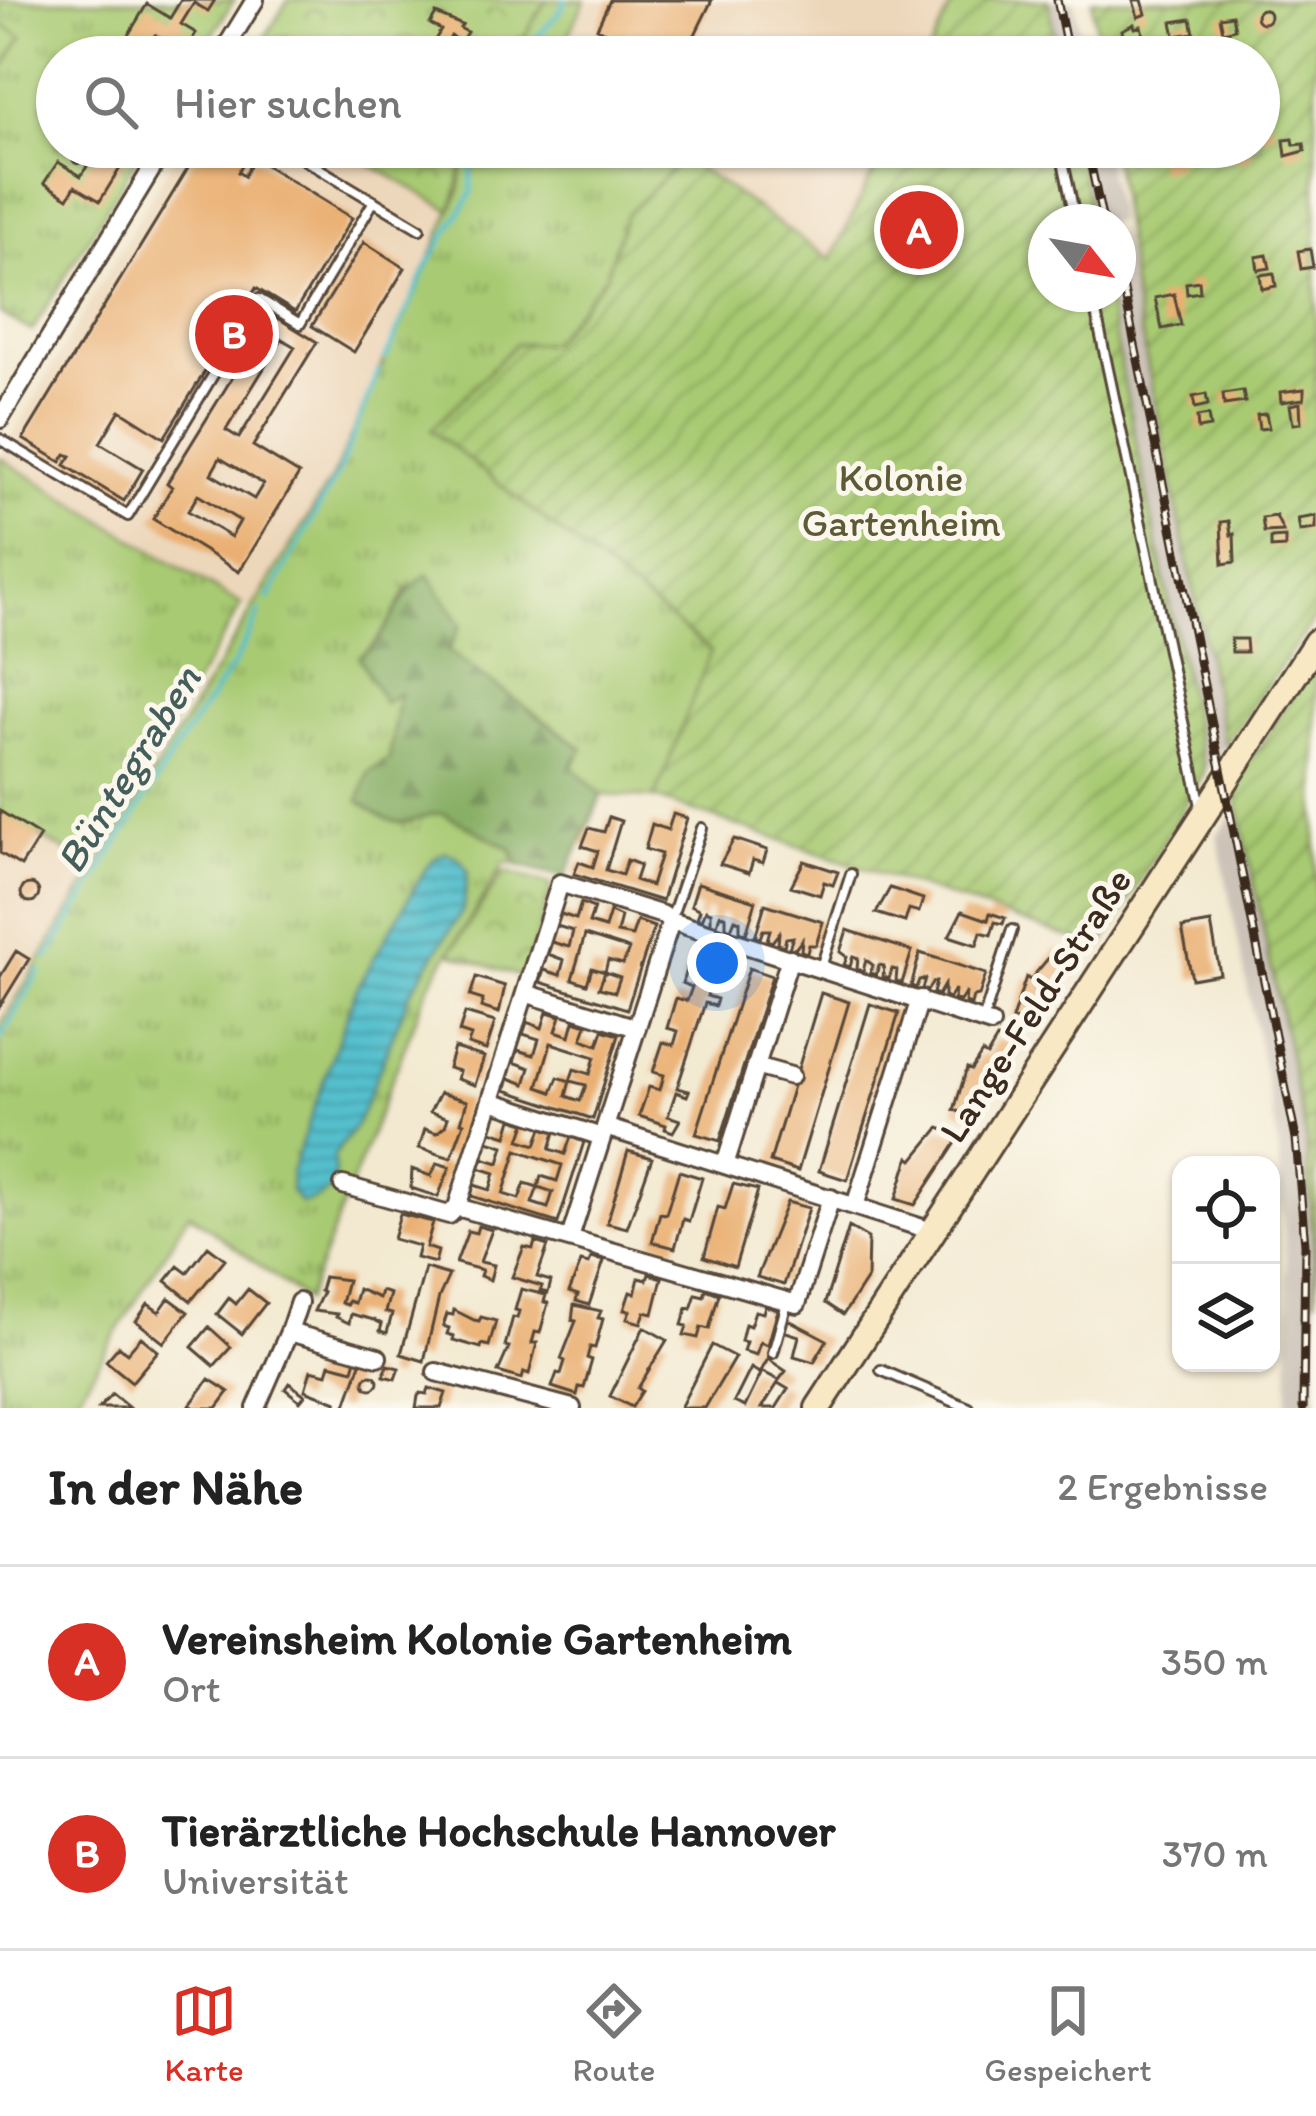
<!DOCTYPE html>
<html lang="de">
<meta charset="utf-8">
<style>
:root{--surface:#fff;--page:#f6f6f6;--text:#222;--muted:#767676;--line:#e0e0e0;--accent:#d93025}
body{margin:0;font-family:Itim,sans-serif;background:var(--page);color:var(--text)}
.controls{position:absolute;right:36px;bottom:36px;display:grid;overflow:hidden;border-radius:24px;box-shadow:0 3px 9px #0004}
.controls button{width:108px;height:108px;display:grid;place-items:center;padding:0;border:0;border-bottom:3px solid var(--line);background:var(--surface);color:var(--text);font:60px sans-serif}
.compass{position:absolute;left:1028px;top:204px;width:108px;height:108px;border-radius:50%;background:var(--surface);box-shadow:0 3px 9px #0004;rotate:121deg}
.you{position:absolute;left:717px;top:963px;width:42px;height:42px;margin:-30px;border:9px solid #fff;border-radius:50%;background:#1a73e8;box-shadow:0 0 0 18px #1a73e833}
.badge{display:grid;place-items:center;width:78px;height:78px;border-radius:50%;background:var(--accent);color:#fff;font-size:39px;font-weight:700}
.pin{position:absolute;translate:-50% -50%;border:6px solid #fff;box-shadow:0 3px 12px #0006}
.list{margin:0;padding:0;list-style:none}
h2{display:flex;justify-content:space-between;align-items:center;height:156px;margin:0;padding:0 48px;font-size:51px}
h2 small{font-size:39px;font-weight:400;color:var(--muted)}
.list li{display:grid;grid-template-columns:78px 1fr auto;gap:36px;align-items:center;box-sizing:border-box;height:192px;padding:0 48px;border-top:3px solid var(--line)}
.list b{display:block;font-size:45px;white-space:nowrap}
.list p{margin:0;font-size:39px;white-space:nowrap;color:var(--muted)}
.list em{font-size:39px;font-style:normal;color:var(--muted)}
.icon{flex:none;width:66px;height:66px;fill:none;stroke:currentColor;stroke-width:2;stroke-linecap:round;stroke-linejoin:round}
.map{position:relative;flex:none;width:1316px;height:1408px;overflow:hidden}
.search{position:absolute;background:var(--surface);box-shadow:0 3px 9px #0004;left:36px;right:36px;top:36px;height:132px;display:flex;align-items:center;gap:30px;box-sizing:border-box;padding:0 42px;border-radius:66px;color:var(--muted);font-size:45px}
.sheet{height:540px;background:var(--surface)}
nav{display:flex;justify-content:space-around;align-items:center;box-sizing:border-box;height:168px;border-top:3px solid var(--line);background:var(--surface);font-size:33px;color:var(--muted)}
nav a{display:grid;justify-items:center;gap:6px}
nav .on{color:var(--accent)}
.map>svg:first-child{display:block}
.built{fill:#edd7ba}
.railway{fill:#ccc2b8}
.grass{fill:url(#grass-tufts);stroke:#727a48;stroke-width:3}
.forest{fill:url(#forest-firs);stroke:#606c41;stroke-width:3}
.park{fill:url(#park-crowns);stroke:#727a48;stroke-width:3}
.garden{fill:url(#garden-furrows);stroke:#727a48;stroke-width:3}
.water{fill:url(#water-rules);stroke:#487576;stroke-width:3}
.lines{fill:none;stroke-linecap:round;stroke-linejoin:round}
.stream{stroke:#54c0cd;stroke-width:4.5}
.building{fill:#eab073;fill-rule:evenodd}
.lane-casing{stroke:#574739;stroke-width:14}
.street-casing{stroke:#574739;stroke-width:22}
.secondary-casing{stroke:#574739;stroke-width:30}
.lane{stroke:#fff;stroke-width:8}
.street{stroke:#fff;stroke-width:16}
.secondary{stroke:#f8e8c3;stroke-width:24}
.rail-casing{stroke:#3b2a1e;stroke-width:9}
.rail{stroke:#fbf7ec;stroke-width:4.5;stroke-dasharray:14;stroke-linecap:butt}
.labels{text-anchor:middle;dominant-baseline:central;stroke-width:10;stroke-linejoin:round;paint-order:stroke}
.park-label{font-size:39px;fill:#5c5a37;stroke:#fbf7ec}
.street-label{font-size:39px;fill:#3b2a1e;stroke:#fbf7ec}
.water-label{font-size:42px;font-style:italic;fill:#445e5b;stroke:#fbf7ec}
</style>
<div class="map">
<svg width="1316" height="1408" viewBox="0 0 1316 1408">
<defs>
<pattern id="grass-tufts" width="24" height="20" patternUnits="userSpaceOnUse" patternTransform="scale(3)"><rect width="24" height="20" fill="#a8ca72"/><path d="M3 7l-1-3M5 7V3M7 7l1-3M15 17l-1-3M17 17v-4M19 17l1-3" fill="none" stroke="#8aa45d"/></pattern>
<pattern id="forest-firs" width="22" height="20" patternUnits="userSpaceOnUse" patternTransform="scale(3)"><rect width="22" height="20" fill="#86ae64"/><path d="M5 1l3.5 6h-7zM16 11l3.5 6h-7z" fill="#6f8e52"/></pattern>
<pattern id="park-crowns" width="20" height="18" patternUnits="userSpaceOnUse" patternTransform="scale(3)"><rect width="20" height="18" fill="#a8ca72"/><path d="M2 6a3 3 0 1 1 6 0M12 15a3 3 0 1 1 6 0" fill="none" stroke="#8aa45d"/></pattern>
<pattern id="garden-furrows" width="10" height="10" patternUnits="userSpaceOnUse" patternTransform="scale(3)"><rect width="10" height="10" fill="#a8ca72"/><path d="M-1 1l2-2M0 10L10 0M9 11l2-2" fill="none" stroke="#8aa45d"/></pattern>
<pattern id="water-rules" width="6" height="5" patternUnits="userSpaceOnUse" patternTransform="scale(3)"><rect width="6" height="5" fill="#54c0cd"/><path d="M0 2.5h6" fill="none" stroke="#479ca6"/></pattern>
</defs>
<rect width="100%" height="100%" fill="#fbf7ec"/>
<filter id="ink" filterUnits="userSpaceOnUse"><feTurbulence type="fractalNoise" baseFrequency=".00833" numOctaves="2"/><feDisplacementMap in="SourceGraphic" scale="24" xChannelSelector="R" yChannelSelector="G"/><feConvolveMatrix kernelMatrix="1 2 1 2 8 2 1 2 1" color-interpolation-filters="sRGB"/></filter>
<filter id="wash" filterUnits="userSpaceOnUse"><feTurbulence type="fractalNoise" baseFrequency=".004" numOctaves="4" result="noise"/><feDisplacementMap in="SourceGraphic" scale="48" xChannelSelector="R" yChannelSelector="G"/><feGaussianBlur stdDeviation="2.7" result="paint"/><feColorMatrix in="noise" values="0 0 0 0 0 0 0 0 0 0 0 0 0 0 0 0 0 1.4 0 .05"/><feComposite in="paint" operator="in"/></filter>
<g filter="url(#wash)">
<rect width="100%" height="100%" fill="#f3e9d0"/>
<!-- built -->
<path class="built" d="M585 0H954L927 57H558Z
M180 147H340L450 210 333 476 251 611 0 458Z
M674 147H885L831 260Z
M0 814 94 870 0 1026Z"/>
<!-- railway -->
<path class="railway" d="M1048 0H1074L1085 57H1059Z
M1077 147H1103L1225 745 1204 773 1106 294H1118V222H1092Z
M1238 808 1306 1137 1316 1300V1408H1287L1290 1320 1278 1141 1217 835Z"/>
<!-- grass -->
<path class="grass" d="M0 0H234L199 57H57V147H144L32 331 0 313V73L21 37 0 23Z
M546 0H585L558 57H512Z
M469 147H670L684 158 625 216 606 276 549 343 432 430 712 651 655 798 602 795 572 767 583 748 447 651 408 587 377 645 359 657 385 702 400 692 389 759 404 823 433 812 444 814 512 850 518 865 505 862 428 987 306 1300 189 1213 71 1408H0V1026L333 476 461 188V163Z
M0 458 242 605 101 841 71 854 0 814Z"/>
<!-- forest -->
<path class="forest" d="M428 574 461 625 448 651 583 749 572 767 602 795 565 877 518 865 512 849 444 814C428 811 420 821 405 822 388 824 372 810 359 801L368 773 389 759 399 694 384 703 359 657C391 636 395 595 428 574Z"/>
<!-- park -->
<path class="park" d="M288 0H546L512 57H253Z
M0 23 22 37 0 72Z
M340 147H469C459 168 461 188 450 210Z
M504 871 552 885 524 978 450 953Z"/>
<!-- garden -->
<path class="garden" d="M954 0H1048L1059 57H927Z
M1092 0H1316V617L1225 745 1134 298 1112 147H1259V57H1100Z
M885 147H1077L1092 222H1046V294H1106L1204 773 1101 948 655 798 711 651 431 430 515 344 550 343 606 276 625 216 684 158 831 260Z
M1316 659V1300L1306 1137 1234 786Z"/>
<!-- water -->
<path class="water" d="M446 853 460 859 468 871 463 910 410 993 358 1122 333 1157C339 1185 330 1198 301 1203L290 1191 291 1173 356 990 425 870 435 858Z"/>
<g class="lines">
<!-- stream -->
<path class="stream" d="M522 57C533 35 556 23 566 0
M385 359 429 262 472 193 471 159 477 147
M268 599 338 473 379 370
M47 958 175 750 235 662 260 611
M0 1039 40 970"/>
</g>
<g id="blocks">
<!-- building -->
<path class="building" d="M181 0H215L208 11 194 3 181 24 196 33 181 57H159L168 42 155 35 141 57H115L147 4 170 18Z
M610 0H712L684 57H633L638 48 597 28Z
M1133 0H1142L1146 14 1138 17Z
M1256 16a7 7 0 1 1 14 0a7 7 0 1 1-14 0Z
M436 14 462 25 460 28 467 32 461 42 451 36 446 46 435 40 441 30 430 24Z
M1232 15 1235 29 1223 32 1220 17Z
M1191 19 1194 33 1175 36 1172 22Z
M1134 24 1135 28 1141 26 1144 39 1124 43 1122 30Z
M1258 128a8 8 0 1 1 16 0a8 8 0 1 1-16 0Z
M1293 139 1294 145 1304 144 1305 151 1286 156 1284 140Z
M99 147H133L100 201 75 186 68 198 44 183 58 162 81 176Z
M201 147H236L248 155 238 172 244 176 254 158 352 218 295 312 256 288 164 438 120 410 100 443 143 469 124 501 65 465 71 456 66 454 61 462 23 439Z
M1137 147H1162L1163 153 1176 152 1178 167 1158 170 1157 154 1138 157Z
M1249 147 1251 159 1236 161 1234 149Z
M911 210 936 217 928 246 915 242 912 252 900 249Z
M364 242 405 268 354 352 312 326Z
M1310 249 1313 267 1301 269 1298 251Z
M1267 255 1270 268 1258 270 1256 257Z
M1274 273 1276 286 1262 289 1260 275Z
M1199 281 1200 292 1187 294 1186 283Z
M1174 294 1181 325 1162 329 1155 298Z
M276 317 317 342 253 446 299 474 239 572 153 519 172 487 167 483 258 336 264 339ZM282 339 295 347 239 438 226 430ZM220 458 263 484 254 499 211 474ZM198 495 240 521 231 537 188 511Z
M1304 389V399L1281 402 1280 392Z
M1243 391 1245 402 1224 405 1223 394Z
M1206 394 1208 405 1195 408 1193 397Z
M1300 403 1301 423 1293 424 1290 405Z
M1266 414 1269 428 1259 429 1257 415Z
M1208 415 1210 427 1198 429 1197 417Z
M1276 516 1283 531 1264 532 1262 518Z
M1316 516V529L1300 531 1298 519Z
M1229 521 1231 535 1234 534 1235 562 1223 564 1221 522Z
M1285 537V547L1271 548V538Z
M1231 639H1246L1247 652H1232Z
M0 811 40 836 21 866 0 853Z
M673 814 687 818 662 901 574 874 579 862 593 867 598 851 582 846 589 828 604 832 609 817 621 821 606 870 622 875 627 860 640 865 635 880 651 886 661 854 645 849 652 824 668 830Z
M734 839 767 850 763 863 753 860 749 873 720 864Z
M804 861 838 872 833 885 824 882 820 895 791 886Z
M698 883 756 901 746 934 740 932V921L735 919 731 929 726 927V916L720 914 717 925 711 923V912L706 910 702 920 697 918 700 910 691 905Z
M21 893a9 9 0 1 1 18 0a9 9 0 1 1-18 0Z
M890 888 923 899 919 912 909 909 905 922 876 913Z
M581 903 594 908 589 923 605 928 610 912 621 917 617 933 632 936 637 921 654 927 627 1009 540 982 544 970 560 975 564 960 548 954 552 942 569 947 573 931 557 926 561 914 576 919ZM585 935 629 949 623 964 608 960 605 972 620 977 615 992 599 988 605 972 592 968 587 984 572 979Z
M765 904 823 922 816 945H809L807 953 801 951 802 940 795 949 789 948 793 937 786 938 784 946 778 944 779 933 772 942 767 940 770 930H763L760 938 755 937Z
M962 911 988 920 990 913 1005 918 1003 924 995 922 991 935 981 932 977 945 949 936Z
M1211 923 1220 974 1192 979 1182 928Z
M847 930 912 951 902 983 896 981 897 970 892 969 889 979 883 977 884 966 879 965 876 975 870 973 873 965 866 960 863 971 857 969 858 958 853 956 850 967 844 965 847 957 840 952Z
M1056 949 1078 956 1032 1026 1012 1019 1026 977 1030 980Z
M16 951 29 959 0 1006V977Z
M691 953 717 962 726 961 722 973 715 971 707 996 717 999 715 1006 705 1003 677 1088 689 1091 687 1096 676 1092 668 1116 680 1120 673 1132 665 1129 666 1125 639 1116 649 1087 660 1090 664 1075 653 1072 663 1042 674 1045 678 1031 667 1028 676 998 687 1001 692 987 682 983Z
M920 953 986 974 979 996 973 997 971 1005 965 1003 966 992 960 1001 954 1000 955 989 949 998 944 996V985L938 995 933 993 936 982H933L927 991 922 989 925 979 919 980 916 988 911 986Z
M749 968 772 976 720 1141 696 1134Z
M476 977 505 986 499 1013 481 1007 483 1000 470 996Z
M821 993 849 1002 798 1171 770 1162Z
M870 1004 899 1013 847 1180 819 1171Z
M547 1012 561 1016 556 1031 570 1036 574 1021 587 1025 582 1039 598 1045 603 1030 619 1035 593 1119 505 1090 509 1078 525 1084 530 1068 514 1062 518 1050 534 1055 539 1039 523 1034 527 1022 542 1028ZM551 1043 595 1057 590 1074 574 1069 570 1081 558 1077 552 1092 538 1087ZM570 1081 586 1085 580 1101 566 1096Z
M465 1013 495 1022 486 1050 468 1044 471 1036 459 1032Z
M997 1039 1019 1046 973 1116 954 1110 967 1068 971 1070 982 1053 987 1056Z
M454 1048 484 1057 475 1085 457 1079 459 1071 448 1068Z
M440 1093 467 1101 461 1122 464 1123 451 1158 419 1148 425 1129 437 1133 445 1126 448 1118 430 1112Z
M512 1119 526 1123 520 1140 536 1145 542 1128 555 1132 550 1149 565 1154 571 1137 584 1142 558 1223 471 1196 474 1185 490 1190 495 1173 479 1168 483 1158 499 1163 504 1146 488 1141 491 1131 507 1136ZM517 1150 562 1165 557 1181 541 1176 538 1187 553 1192 548 1208 532 1203 538 1187 525 1183 519 1199 503 1194Z
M939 1128 961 1135 915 1205 896 1199 909 1157 913 1160Z
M628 1151 652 1158 627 1228 607 1223Z
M437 1163 450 1167 438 1197 411 1188 412 1169 431 1176Z
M679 1171 702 1178 689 1221 683 1219 675 1248 652 1242 660 1213 666 1214Z
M733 1184 758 1190 735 1267 704 1257 718 1207 725 1209Z
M787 1202 809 1208 784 1285 757 1277Z
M400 1214 433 1222 426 1247 438 1251 435 1263 416 1258 419 1246 393 1239Z
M478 1226 492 1230 480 1262 494 1265 490 1280 480 1276 482 1270 456 1263 468 1231 476 1233Z
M849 1227 868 1238 867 1278 843 1315 825 1303Z
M535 1242 548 1246 537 1277 551 1281 548 1293 540 1291 542 1286 512 1277 524 1247 533 1249Z
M208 1246 225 1259 191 1301 166 1281 178 1266 187 1273Z
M591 1258 604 1261 589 1305 576 1301 578 1295 569 1292 581 1262 589 1264Z
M425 1268 449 1275 439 1297 424 1361 401 1354Z
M649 1274 662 1278 653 1314 645 1312 641 1323 627 1319 630 1311 624 1310 630 1292 635 1294 639 1278 647 1280Z
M324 1277 347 1280 341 1303 347 1305 348 1301 354 1303 358 1289 379 1298 381 1291 390 1294 385 1312 392 1314 387 1333 380 1331 382 1324 374 1320 351 1314 349 1323 336 1317 337 1314 314 1311 323 1292 320 1291Z
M248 1289 266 1303 242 1334 217 1314 229 1298 236 1304Z
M521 1289 546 1295 544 1302 548 1303 540 1333 535 1332 532 1343H537L529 1374 524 1372 522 1379 498 1372 509 1347 505 1346 513 1317 517 1318 519 1311 515 1310Z
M706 1289 719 1294 709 1329 701 1327 698 1338 684 1335 687 1326 682 1325 687 1308 691 1309 696 1294 704 1296Z
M169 1298 188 1312 164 1343 136 1321 148 1304 159 1312Z
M574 1305 601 1311 598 1318 603 1319 595 1348 590 1347 587 1358 592 1360 584 1388 579 1387 577 1395 552 1387 557 1373 561 1374 565 1361 561 1359 576 1321 572 1320Z
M765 1306 778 1310 768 1345 760 1342 756 1355 743 1351 746 1342 741 1341 745 1324 750 1326 755 1311 763 1313Z
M454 1310 474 1320 479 1321 481 1317 496 1321 489 1346 482 1344 481 1348 453 1340 454 1336 447 1334 449 1328 443 1326 447 1314 453 1315Z
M787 1319 827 1340 814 1362 794 1356 799 1336 783 1331Z
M209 1327 231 1347 214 1366 192 1347Z
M644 1327 667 1340 638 1388 642 1391 632 1407 610 1396Z
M141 1337 158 1351 132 1382 106 1361 119 1346 127 1353Z
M712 1345 735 1357 705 1408H680Z
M356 1359 362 1360 345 1408H335L337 1402 305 1390 311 1370 327 1374 330 1364 353 1370Z
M768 1359 786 1371 779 1380 761 1371Z
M387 1365 399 1368 395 1379 384 1376Z
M751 1368 761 1374 745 1407 734 1402Z
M364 1382a7 7 0 1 1 14 0a7 7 0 1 1-14 0Z
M209 1379 229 1392 217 1408H195L190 1405Z
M289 1383 305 1395 300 1401 285 1389Z
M778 1383 788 1389 776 1408H762Z
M429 1388 446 1393 441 1408H416L418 1396 421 1393 427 1394Z
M112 1394 129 1408H99Z"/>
</g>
</g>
<g filter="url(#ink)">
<use href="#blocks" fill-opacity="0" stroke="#574739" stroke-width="3"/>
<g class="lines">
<!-- lane casing -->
<g class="lane-casing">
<path id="lane" d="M283 147 420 229
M1061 152 1076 222
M78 158 85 147
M1092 294 1201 806
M0 439 128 516 259 299 300 324 374 201
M671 919 702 828
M821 967 851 874
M983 1020 1012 930
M773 1353 787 1303
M881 1370 969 1408"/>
</g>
<!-- street casing -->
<g class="street-casing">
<path id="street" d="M220 57 255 0
M0 419 165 147
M525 993 637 1028
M755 1066 791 1076
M491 1101 602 1137
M725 1165 790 958
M343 1185 449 1215 457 1207 797 1304 831 1198
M855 1206 920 999
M457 1207 560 883 663 915 671 921
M932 1231 605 1127 671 921 991 1024
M570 1238 605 1128
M289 1332 299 1302
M436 1372 572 1408
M256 1408 289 1332 378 1357"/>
</g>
<!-- secondary casing -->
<g class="secondary-casing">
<path id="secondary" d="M818 1408 1316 642"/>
</g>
<!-- lane -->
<use href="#lane" class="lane"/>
<!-- street -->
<use href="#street" class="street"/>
<!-- secondary -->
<use href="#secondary" class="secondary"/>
<!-- rail casing -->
<g class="rail-casing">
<path id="rail" d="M1057 0 1069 57
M1087 147 1103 222
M1118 261 1296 1139 1305 1244 1303 1408"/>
</g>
<!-- rail -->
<use href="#rail" class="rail"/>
</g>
</g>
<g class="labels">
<!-- park labels -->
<g class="park-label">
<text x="901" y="477">Kolonie<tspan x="901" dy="45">Gartenheim</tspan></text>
</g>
<!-- street labels -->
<g class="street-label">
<text transform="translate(1035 1005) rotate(-57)">Lange-Feld-Straße</text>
</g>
<!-- water labels -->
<g class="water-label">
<text transform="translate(128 769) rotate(-58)">Büntegraben</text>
</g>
</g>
</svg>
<div class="controls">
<button><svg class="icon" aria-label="locate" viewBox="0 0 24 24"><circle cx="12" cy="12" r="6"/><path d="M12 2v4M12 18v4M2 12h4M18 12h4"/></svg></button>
<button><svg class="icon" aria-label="layers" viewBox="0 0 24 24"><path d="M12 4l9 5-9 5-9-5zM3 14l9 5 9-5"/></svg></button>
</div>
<svg class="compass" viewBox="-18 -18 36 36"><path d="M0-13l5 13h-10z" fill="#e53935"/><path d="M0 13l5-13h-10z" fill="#767676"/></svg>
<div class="you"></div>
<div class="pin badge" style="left:919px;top:230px">A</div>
<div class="pin badge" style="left:234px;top:334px">B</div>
<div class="search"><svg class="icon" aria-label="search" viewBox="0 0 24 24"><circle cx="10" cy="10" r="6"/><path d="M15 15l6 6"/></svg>Hier suchen</div>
</div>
<section class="sheet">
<h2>In der Nähe<small>2 Ergebnisse</small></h2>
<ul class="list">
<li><span class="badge">A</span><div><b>Vereinsheim Kolonie Gartenheim</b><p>Ort</p></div><em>350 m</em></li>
<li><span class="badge">B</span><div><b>Tierärztliche Hochschule Hannover</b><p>Universität</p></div><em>370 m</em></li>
</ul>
</section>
<nav>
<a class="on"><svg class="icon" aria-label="map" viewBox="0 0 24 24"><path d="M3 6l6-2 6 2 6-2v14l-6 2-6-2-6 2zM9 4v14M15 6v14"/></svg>Karte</a>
<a><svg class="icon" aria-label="directions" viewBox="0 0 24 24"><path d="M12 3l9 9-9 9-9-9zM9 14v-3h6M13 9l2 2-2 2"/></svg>Route</a>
<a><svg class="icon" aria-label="saved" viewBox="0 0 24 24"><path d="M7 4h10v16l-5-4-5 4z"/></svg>Gespeichert</a>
</nav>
